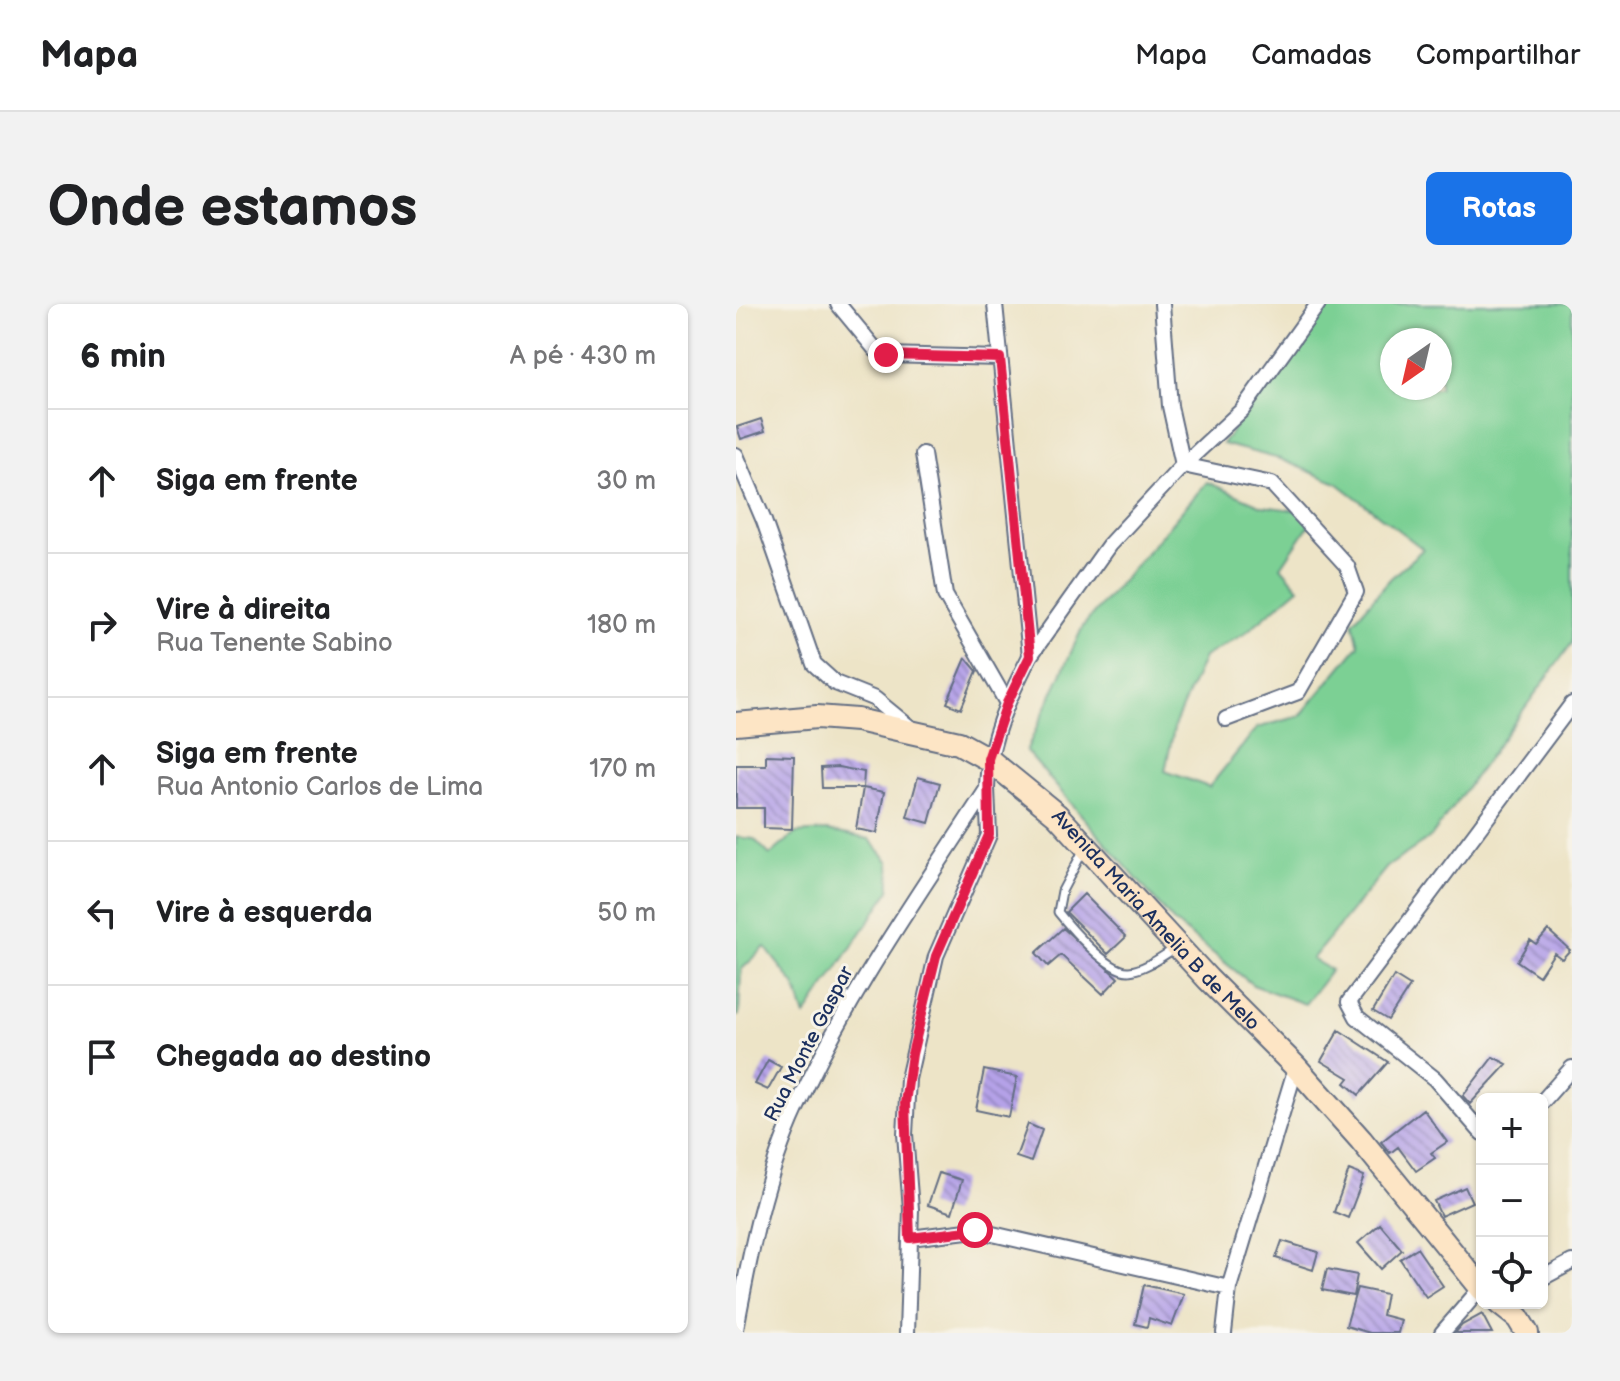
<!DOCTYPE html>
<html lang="pt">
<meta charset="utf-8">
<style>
:root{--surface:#fff;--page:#f2f2f2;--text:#202124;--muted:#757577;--line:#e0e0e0;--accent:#1a73e8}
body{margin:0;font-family:"Balsamiq Sans",sans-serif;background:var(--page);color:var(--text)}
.controls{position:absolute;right:24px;bottom:24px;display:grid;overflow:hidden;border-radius:12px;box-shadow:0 2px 6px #0004}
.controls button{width:72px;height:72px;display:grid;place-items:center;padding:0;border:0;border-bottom:2px solid var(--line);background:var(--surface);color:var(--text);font:40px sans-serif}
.compass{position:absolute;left:644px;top:24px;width:72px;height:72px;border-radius:50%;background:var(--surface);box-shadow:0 2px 6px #0004;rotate:214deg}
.stop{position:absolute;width:24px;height:24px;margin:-18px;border:6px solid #e11d48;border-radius:50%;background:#fff}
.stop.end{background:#e11d48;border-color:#fff;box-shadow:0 2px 8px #0008}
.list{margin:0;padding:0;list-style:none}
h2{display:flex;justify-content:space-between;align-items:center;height:104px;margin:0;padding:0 32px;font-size:34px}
h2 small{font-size:26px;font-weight:400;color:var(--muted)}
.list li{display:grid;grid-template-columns:52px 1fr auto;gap:24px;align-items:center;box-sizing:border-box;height:144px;padding:0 32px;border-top:2px solid var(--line)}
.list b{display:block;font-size:30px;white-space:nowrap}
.list p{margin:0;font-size:26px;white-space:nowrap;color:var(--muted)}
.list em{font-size:26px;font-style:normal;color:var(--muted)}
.icon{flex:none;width:44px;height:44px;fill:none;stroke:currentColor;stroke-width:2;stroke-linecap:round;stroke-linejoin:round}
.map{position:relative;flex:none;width:836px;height:1029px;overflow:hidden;border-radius:12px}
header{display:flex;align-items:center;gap:48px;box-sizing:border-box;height:112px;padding:0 40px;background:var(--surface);border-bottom:2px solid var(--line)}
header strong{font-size:38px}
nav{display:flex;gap:44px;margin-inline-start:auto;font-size:28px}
.intro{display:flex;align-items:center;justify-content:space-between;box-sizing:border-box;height:192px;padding:0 48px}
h1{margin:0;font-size:56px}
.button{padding:20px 36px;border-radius:12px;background:var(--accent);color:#fff;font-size:28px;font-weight:700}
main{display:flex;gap:48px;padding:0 48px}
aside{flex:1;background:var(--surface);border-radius:12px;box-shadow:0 2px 6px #0004}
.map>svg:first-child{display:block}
.grass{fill:#7bd094;stroke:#4b8079;stroke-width:2;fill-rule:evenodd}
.building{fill:url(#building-back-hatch)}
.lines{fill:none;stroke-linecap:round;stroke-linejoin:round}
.lane-casing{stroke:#646e83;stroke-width:11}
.street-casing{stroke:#646e83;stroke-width:18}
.secondary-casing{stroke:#646e83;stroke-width:26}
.lane{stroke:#fff;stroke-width:7}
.street{stroke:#fff;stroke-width:14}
.secondary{stroke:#fde5c5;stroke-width:22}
.route{stroke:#e11d48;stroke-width:10}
.labels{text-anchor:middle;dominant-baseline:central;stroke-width:6;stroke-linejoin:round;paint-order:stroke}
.street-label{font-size:20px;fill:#1b2f5e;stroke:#f7f3e8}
</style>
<header>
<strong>Mapa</strong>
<nav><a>Mapa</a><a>Camadas</a><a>Compartilhar</a></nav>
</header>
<div class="intro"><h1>Onde estamos</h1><a class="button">Rotas</a></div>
<main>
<aside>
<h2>6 min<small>A pé · 430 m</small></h2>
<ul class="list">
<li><svg class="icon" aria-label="ahead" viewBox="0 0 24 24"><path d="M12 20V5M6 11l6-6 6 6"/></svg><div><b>Siga em frente</b></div><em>30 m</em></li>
<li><svg class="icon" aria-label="right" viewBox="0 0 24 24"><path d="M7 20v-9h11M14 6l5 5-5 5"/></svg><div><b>Vire à direita</b><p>Rua Tenente Sabino</p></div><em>180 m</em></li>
<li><svg class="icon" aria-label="ahead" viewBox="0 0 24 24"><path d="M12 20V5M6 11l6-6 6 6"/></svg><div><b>Siga em frente</b><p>Rua Antonio Carlos de Lima</p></div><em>170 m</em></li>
<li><svg class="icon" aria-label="left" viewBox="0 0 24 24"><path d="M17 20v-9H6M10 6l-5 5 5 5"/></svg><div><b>Vire à esquerda</b></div><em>50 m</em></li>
<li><svg class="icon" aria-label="arrive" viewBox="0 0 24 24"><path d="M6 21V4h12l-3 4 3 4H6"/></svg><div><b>Chegada ao destino</b></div></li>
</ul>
</aside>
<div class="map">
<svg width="836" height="1029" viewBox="0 0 836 1029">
<defs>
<pattern id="building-back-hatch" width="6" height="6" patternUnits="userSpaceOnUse" patternTransform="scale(2)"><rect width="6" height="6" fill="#b5a2e8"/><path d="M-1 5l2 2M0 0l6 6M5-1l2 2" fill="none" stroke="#9284bf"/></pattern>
</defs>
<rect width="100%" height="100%" fill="#f7f3e8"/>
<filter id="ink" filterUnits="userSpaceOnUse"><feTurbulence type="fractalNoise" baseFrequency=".0125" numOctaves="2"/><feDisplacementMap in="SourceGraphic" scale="16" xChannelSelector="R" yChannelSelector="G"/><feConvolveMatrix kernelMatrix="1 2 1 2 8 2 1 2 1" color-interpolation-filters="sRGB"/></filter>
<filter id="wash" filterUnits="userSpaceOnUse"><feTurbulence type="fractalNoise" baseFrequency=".006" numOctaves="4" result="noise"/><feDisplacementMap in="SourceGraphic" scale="32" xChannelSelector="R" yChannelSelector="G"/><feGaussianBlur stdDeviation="1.8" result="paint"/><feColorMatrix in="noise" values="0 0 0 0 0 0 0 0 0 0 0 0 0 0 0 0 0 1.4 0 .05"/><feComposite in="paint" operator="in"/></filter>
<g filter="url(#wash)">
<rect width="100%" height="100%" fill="#ede4c7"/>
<!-- grass -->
<path class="grass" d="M593 0H836V339L695 533 651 563 576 655 595 666 569 700 517 681 437 617 290 447 347 322 471 178 526 202 581 209 545 263 563 284 508 330 468 353 439 420 429 467 473 483 521 424 564 412 623 341 617 318 654 275 687 245 601 179 544 155 486 140ZM656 36H704V84H656Z
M91 527 133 535 153 558 154 586 69 712 59 682 29 643 5 666 3 711 0 712V533L18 535 34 551 60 529Z"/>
<g id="blocks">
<!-- building -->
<path class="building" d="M25 115 29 127 5 135 1 123Z
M230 354 241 367 225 405 211 399Z
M30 451 58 452 56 525 28 524V504H0V461H30Z
M102 463 128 468 127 484H86L85 464Z
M182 473 204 479 193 519 171 513Z
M127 484 148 488 141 529 120 525Z
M348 590 390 633 372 650 330 608Z
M327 624 382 674 367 690 325 651 312 662 300 649Z
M812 626 834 646 826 655 818 649 803 672 781 657 794 636 800 640Z
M658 672 674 682 652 716 637 707Z
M603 726 652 758 623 791 609 779 613 774 585 757Z
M757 753 771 760 734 800 727 792Z
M32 756 45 763 32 786 19 780Z
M248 766 281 773 273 813 240 806Z
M687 805 711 838 695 849 699 854 680 867 662 843 654 849 645 838Z
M292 820 306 826 295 858 280 853Z
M613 866 628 872 612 914 598 908Z
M203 869 226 876 216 909 192 901Z
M729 883 736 898 705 912 698 897Z
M644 920 666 946 645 965 622 939Z
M546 937 582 948 577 966 540 954Z
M681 944 707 982 690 993 664 955Z
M591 965 621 971 617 992 586 986Z
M408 981 448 990 436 1022 413 1014 411 1023 399 1020Z
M621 984 650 990 646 1011 665 1016 662 1029H634L610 1022Z
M746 1010 756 1029H719L726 1021Z"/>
</g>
</g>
<g filter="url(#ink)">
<use href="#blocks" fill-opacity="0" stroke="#646e83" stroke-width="2"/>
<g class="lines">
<!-- lane casing -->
<g class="lane-casing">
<path id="lane" d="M347 547 326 587 322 608C334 623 372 668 393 667 408 666 425 653 438 645"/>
</g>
<!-- street casing -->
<g class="street-casing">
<path id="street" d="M102 0 140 46 150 51 264 54
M426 0 434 102 447 161 536 180 611 262 620 288 562 388 490 415
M187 150 209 291 271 399
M0 151 28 217 78 360 99 379 139 395 178 427
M294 352 373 241 447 161 506 106 582 0
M806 798 836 764
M746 829 699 775 621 713 613 698 836 400
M174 934 239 926 493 984
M806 974 836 958
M0 1025C14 950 29 872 61 803 112 689 184 589 251 485 252 437 272 395 294 352L259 0
M171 1029 175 905 169 830 172 775 200 652 253 531 251 485
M488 1029 493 984 560 763
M706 1029 745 984"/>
</g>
<!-- secondary casing -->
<g class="secondary-casing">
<g id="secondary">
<path id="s1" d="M0 420 81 413 121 416 223 439 252 455 321 511 472 675 560 763 625 836 746 985"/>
<path d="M763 999 782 1014 791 1029"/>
</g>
</g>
<!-- lane -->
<use href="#lane" class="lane"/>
<!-- street -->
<use href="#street" class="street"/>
<!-- secondary -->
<use href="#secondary" class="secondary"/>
</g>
</g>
<g class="lines" filter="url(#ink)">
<!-- route -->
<path class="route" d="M150 51 264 54 294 352 271 399 252 455 253 531 200 652 176 750 169 799 174 934 239 926"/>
</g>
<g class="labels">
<!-- street labels -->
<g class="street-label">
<text stroke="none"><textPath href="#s1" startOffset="492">Avenida Maria Amelia B de Melo</textPath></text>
<text transform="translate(73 740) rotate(-63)">Rua Monte Gaspar</text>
</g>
</g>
</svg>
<div class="controls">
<button>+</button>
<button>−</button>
<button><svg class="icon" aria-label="locate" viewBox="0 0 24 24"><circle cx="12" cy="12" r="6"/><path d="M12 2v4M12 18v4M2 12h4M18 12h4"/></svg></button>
</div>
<svg class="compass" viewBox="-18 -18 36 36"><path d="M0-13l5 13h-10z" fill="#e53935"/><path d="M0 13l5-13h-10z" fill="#757577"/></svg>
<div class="stop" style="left:239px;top:926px"></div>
<div class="stop end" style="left:150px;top:51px"></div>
</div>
</main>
